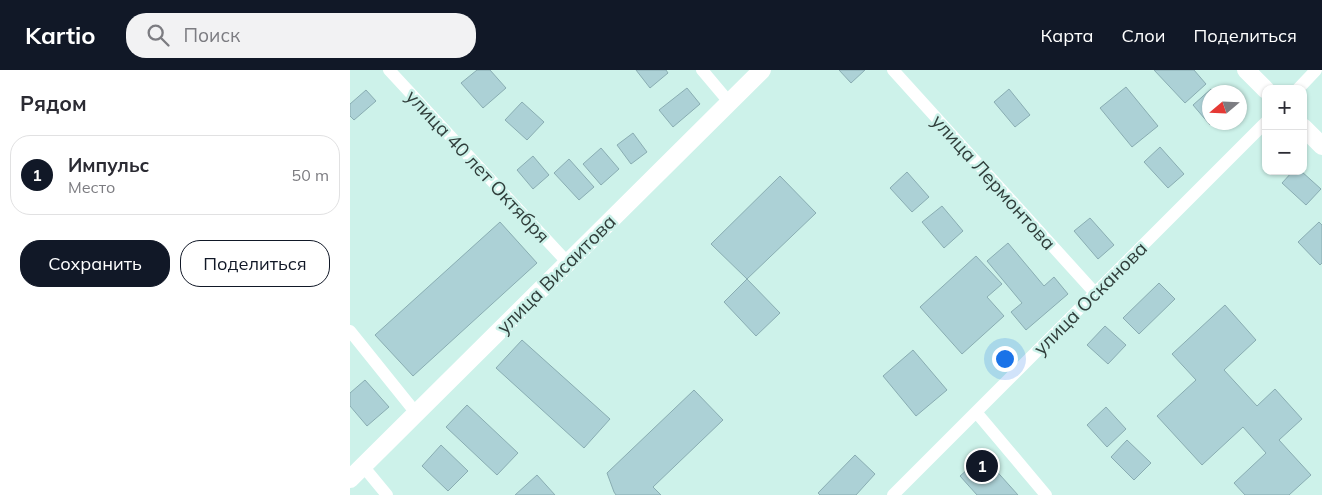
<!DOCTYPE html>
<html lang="ru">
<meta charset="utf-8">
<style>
:root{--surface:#fff;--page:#f2f2f3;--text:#2b2b33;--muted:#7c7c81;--line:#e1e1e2;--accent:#111827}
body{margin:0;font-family:Mulish,sans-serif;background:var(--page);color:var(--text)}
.controls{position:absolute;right:15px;top:15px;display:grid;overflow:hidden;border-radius:10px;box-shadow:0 1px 4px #0004}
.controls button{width:45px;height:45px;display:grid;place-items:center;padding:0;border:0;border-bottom:1px solid var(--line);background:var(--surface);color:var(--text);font:25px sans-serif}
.compass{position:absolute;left:852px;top:15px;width:45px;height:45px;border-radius:50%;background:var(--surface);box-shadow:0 1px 4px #0004;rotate:251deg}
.you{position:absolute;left:654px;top:288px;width:18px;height:18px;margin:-12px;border:4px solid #fff;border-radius:50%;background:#1a73e8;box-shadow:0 0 0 8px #1a73e833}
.badge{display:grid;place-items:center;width:32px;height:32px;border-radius:50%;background:var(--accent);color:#fff;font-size:16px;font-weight:700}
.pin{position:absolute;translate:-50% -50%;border:2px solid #fff;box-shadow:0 1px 5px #0006}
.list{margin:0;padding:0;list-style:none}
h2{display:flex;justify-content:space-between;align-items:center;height:65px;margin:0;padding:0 20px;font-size:21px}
h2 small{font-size:16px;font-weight:400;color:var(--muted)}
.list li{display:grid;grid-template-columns:32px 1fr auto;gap:15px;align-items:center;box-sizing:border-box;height:80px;margin:0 10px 10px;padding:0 10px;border:1px solid var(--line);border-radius:20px}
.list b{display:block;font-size:19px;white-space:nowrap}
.list p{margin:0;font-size:16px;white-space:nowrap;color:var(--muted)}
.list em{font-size:16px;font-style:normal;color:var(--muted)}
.actions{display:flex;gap:10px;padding:15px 20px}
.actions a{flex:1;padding:11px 0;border:1px solid var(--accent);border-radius:20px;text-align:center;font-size:18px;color:var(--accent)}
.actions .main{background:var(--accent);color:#fff}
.icon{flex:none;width:28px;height:28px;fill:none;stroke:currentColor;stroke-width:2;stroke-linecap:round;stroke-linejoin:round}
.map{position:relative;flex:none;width:972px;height:425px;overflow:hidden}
header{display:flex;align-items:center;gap:30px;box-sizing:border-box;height:70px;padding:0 25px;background:var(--accent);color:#fff}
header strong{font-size:24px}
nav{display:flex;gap:28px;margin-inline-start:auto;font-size:18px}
.search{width:350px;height:45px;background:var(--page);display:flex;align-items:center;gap:12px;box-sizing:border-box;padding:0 18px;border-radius:20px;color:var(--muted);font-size:19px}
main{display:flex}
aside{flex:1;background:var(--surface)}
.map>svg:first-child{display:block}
.building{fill:#acd1d6;stroke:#89adb2}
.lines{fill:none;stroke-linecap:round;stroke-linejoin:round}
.street{stroke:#fff;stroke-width:12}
.secondary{stroke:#fff;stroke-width:18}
.labels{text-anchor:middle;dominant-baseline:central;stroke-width:5;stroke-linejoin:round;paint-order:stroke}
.street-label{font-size:19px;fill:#303e3b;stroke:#cdf2ea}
</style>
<header>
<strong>Kartio</strong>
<div class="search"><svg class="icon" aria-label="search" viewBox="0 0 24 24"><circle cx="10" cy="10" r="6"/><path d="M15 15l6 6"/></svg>Поиск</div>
<nav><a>Карта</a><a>Слои</a><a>Поделиться</a></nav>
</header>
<main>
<aside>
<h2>Рядом<small></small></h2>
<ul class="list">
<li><span class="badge">1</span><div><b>Импульс</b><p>Место</p></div><em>50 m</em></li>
</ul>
<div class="actions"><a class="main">Сохранить</a><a>Поделиться</a></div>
</aside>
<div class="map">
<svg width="972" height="425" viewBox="0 0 972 425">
<rect width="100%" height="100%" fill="#cdf2ea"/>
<!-- building -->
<path class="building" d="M127 0H140L156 18 133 38 111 13Z
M286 0H316L318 3 300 18Z
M489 0H515L501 13Z
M804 0H844L856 14 835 33Z
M776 17 808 56 782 77 750 38Z
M337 18 350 34 323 57 309 40Z
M659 19 680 45 665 57 644 32Z
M861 19 864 22H859V52H863L860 55 843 35Z
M16 20 26 31 4 50 0 46V34Z
M172 32 194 52 177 70 155 50Z
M283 63 297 82 281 94 267 75Z
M810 77 834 104 818 118 794 92Z
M251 78 269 99 251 115 233 94Z
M183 86 199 105 183 119 167 100Z
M219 89 244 117 229 130 204 103Z
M943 101H951L971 119 956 135 932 113Z
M557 102 579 127 562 142 540 118Z
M430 106 466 143 397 209 361 174Z
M592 136 613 161 594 178 572 152Z
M740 148 764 175 748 189 724 161Z
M150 152 187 193 63 306 25 265Z
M969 152 972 155V193L970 195 948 172Z
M658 173 694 216 704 207 718 224 676 260 661 242 672 233 637 191Z
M626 186 652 214 637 227 654 246 612 284 570 237Z
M397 209 430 243 406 266 374 232Z
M809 213 825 229 789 264 773 248Z
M875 235 906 270 874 300 907 336 925 319 952 349 929 370 961 405 939 425H895L884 413 916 383 893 357 852 395 807 346 846 310 822 284Z
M755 256 776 275 758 294 737 275Z
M172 270 260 349 234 378 146 298Z
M563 280 597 320 566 346 533 306Z
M15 310 39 337 17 356 0 336V323Z
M344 320 373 350 303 417 311 425H266L264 422 257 403Z
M117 335 168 383 147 405 96 357Z
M756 337 776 359 757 377 737 355Z
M777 370 801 393 784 410 761 387Z
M91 375 118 401 98 421 72 396Z
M505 385 525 404 506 425H470L468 423Z
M633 386 668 425H627L610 406Z
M187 405 205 425H165Z"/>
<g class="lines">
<!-- street -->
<path class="street" d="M39 0 218 193
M352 0 379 32
M543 0 745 223
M948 19 966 0
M0 261 66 343
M626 342 696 425
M13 396 37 425
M543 425 916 52"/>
<!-- secondary -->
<path class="secondary" d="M896 0 916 20
M953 57 972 76
M0 409 412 0"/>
</g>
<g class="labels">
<!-- street labels -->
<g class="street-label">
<text transform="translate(128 96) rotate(47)">улица 40 лет Октября</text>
<text transform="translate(644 112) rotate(48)">улица Лермонтова</text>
<text transform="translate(206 204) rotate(-45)">улица Висаитова</text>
<text transform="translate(740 228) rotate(-45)">улица Осканова</text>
</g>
</g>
</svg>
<div class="controls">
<button>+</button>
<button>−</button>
</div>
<svg class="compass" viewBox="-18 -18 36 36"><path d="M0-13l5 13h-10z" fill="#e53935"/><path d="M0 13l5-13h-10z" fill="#7c7c81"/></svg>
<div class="you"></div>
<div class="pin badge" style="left:632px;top:396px">1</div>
</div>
</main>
